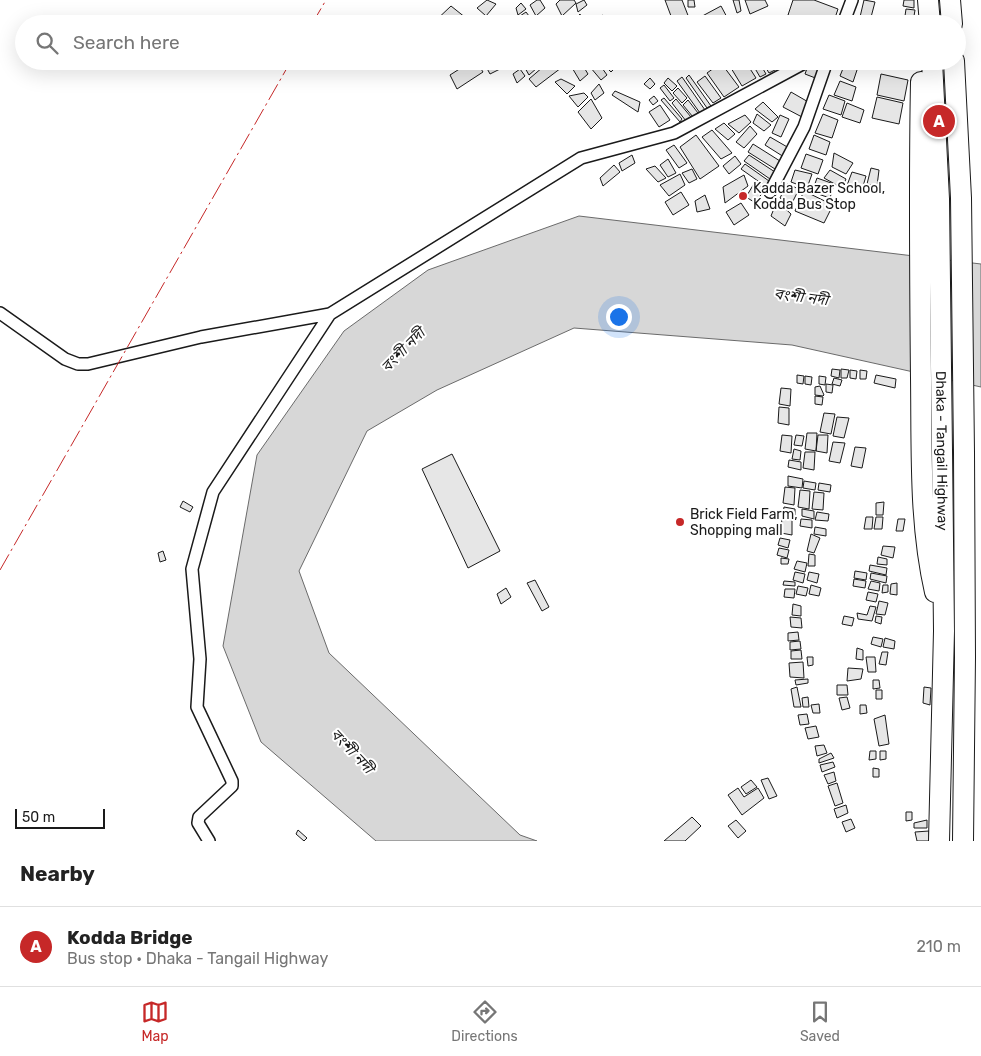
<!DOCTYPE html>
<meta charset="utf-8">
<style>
:root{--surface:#fff;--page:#f2f2f2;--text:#222;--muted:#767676;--line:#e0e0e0;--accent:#c62828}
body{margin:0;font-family:Rubik,"Noto Sans Bengali",sans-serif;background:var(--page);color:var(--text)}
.scale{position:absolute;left:15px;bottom:12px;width:90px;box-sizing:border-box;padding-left:5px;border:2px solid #1a1a1a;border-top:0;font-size:14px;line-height:18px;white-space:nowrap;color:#1a1a1a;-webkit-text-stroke:4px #fff;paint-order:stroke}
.you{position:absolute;left:618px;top:316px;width:18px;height:18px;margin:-12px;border:4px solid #fff;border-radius:50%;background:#1a73e8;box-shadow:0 0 0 8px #1a73e833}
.badge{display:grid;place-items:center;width:32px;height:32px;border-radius:50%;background:var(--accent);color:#fff;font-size:16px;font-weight:700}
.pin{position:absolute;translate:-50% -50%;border:2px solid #fff;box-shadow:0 1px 5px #0006}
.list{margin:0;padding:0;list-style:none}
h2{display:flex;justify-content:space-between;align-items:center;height:65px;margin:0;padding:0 20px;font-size:21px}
h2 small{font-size:16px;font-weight:400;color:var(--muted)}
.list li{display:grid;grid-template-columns:32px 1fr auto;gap:15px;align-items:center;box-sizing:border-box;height:80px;padding:0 20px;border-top:1px solid var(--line)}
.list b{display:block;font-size:19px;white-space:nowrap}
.list p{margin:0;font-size:16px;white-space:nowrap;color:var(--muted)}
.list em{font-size:16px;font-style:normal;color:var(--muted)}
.icon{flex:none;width:28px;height:28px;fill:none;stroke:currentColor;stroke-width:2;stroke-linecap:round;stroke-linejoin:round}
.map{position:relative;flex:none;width:981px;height:841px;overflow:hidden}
.search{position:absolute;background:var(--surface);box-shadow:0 5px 20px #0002;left:15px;right:15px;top:15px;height:55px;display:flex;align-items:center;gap:12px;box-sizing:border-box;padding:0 18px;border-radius:28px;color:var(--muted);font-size:19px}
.sheet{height:145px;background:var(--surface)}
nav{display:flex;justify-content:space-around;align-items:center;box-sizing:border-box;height:70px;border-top:1px solid var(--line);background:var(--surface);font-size:14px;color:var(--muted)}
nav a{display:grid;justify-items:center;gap:2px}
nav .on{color:var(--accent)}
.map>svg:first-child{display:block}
.water{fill:#d7d7d7;stroke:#6a6a6a}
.building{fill:#e6e6e6;stroke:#1a1a1a}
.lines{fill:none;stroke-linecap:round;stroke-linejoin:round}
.street-casing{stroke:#1a1a1a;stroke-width:14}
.highway-casing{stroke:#1a1a1a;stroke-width:22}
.street{stroke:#fff;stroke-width:11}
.highway{stroke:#fff;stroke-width:20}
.power{stroke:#c62828;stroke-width:1;stroke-dasharray:18 4 2.5 4;stroke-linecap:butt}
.poi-dot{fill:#c62828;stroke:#fff;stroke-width:2}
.labels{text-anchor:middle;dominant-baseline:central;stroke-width:4;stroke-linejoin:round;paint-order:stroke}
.poi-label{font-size:14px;fill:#1a1a1a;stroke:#fff;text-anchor:start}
.street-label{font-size:14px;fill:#1a1a1a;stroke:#fff}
.water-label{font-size:15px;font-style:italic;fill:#1a1a1a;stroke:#fff}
</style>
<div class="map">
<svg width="981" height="841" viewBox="0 0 981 841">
<rect width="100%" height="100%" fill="#fff"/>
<!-- water -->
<path class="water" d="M579 216 981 264V387L792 345 574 328 437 390 367 431 299 571 329 653 520 835 537 841H376L261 742 223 646 257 455 344 331 428 270Z"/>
<!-- building -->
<path class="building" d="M487 0 496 4 486 16 477 8Z
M537 0H540L545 8 536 16 530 5Z
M560 0H574L576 3 562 16 556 4Z
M584 0 587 5 578 12 576 4Z
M665 0H682L689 18 674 24Z
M688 0H694L695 7H688Z
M733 0H739L741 11 737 13Z
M745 0H765L768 6 750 14Z
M793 0H814L838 9 833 24H813L788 15Z
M864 0 875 2 870 21 860 17Z
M904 0H914V8L903 6Z
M521 3 526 9 518 15 516 8Z
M451 6 466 18 460 24H432Z
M721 6 729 21 724 24H695L693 21Z
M906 9 915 10 914 16H905Z
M526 12 529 16 524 20 520 16Z
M580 14 582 19 577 24H568L573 19 575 20Z
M603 15 607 24 590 23Z
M472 61H476L483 72 457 89 450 75Z
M483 61H503L502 68 490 74Z
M532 61H545L529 75 525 68Z
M550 61H555L561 68 536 87 529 79Z
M568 61H580L588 74 580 81Z
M585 61H597L607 75 601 80Z
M607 61H613L616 67 611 72 603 64Z
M652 61H665L667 63 659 69Z
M742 61H745L756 78 742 86 731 68Z
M762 61H785L787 64 769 73Z
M846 61H860L853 82 840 76Z
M883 61H904L903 67 883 64Z
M759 62 766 74 760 77 753 65Z
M721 63 739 87 724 97 707 73Z
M809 63 822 68 818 79 805 74Z
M520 69 525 76 517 83 513 74Z
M881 74 908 80 904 101 877 95Z
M689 75 711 106 707 108 686 78Z
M705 76 721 98 713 103 697 82Z
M682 77 705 110 700 113 677 81Z
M650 78 655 84 650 89 644 84Z
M668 78 677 86 672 91 664 83Z
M561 79 575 86 567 94 555 82Z
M840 81 856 87 852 101 834 95Z
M599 84 604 93 595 100 591 93Z
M664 85 674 98 670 101 660 88Z
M678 88 687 98 682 103 673 93Z
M615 91 640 102 638 112 612 95Z
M791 92 810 103 802 117 783 107Z
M584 93 588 97 578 107 569 96Z
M829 95 845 101 841 115 823 109Z
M654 96 658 101 653 105 649 100Z
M877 97 903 103 899 124 872 118Z
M664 98 682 119 680 122 661 100Z
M591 99 602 118 591 129 578 112Z
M676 99 691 117 686 121 672 103Z
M688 100 698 113 693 117 683 105Z
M763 102 778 117 772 122 755 109Z
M847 103 864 110 860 123 842 117Z
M660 105 670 120 659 127 649 112Z
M757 114 771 125 764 131 753 123Z
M823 114 838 120 832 138 815 133Z
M745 115 751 122 739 133 728 124Z
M780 115 789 119 781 137 772 133Z
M724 123 735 134 728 140 715 129Z
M750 126 757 134 744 148 736 142Z
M712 130 732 153 721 159 702 137Z
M696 135 719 166 700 179 680 147Z
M814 135 830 142 826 155 809 149Z
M770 137 789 148 784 157 765 145Z
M753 144 780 161 775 169 748 152Z
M674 145 687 163 679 168 666 150Z
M834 153 853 163 846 174 832 167Z
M806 154 823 160 818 174 801 168Z
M632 155 635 163 622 171 619 163Z
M749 155 775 172 770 179 744 161Z
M735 156 741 164 729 174 723 166Z
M668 159 676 173 668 177 660 165Z
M745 164 769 181 765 186 741 169Z
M614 165 620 172 603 186 600 178Z
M655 166 666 178 658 182 646 169Z
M871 168 879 170 877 186 867 184Z
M692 169 697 179 689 183 682 173Z
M795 170 812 174 807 188 791 182Z
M830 170 846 179 842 188 824 178Z
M852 172 866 176 861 193 846 188Z
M680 174 685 185 669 196 660 185Z
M744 175 748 186 725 203 723 187Z
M817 178 834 184 830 198 812 192Z
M755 182 766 190 754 202 746 197Z
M787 184 799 189 791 205 780 198Z
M804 191 833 205 824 223 795 211Z
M681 192 689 205 673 215 665 202Z
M705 195 710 209 697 212 695 201Z
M777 201 791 214 785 226 771 216Z
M741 203 749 215 734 225 726 212Z
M832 369 840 370 839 378 831 376Z
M841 369 849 370 847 378H841Z
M850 370 857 371 856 379 850 378Z
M860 370 867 371 866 379H860Z
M797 375 804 376 803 384 797 383Z
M876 375 896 379 895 388 874 383Z
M805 376 812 377 811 385 805 384Z
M819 376 826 377 825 385 819 384Z
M834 378 842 380 840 386 832 384Z
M826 384 833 385 832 393 826 392Z
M820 386 824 395 823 396 815 395V387Z
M781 388 791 389 790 406 779 404Z
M815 396 823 397 822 405 815 404Z
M779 407 789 408V425L778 423Z
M824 413 835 414 831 434 820 432Z
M837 417 849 418 844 438 833 436Z
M807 433H817L816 451 805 449Z
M782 435 792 436 791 453 780 451Z
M796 435 804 436 802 446 794 445Z
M818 435H828L827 453 816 451Z
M833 442 845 443 840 463 829 461Z
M855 447 866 448 862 468 851 466Z
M794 449 801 451 800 460 792 459Z
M805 452H815L814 470 803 468Z
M452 454 500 551 468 568 422 469Z
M789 460 801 462V470L788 467Z
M788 476 803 479 802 488 788 486Z
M804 481 816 483 815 490 803 488Z
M819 483 831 485 830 492 818 490Z
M785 487 795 488 794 505 783 503Z
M800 490 810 491 809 509 798 507Z
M814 492 824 493 823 510 812 509Z
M183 501 193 507 190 512 180 507Z
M884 502 883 515H876V503Z
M784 507 795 509V516L783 514Z
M802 509 814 511V519L802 516Z
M817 512 829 514 828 521 815 520Z
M782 517 792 518V535L781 533Z
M866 517H873L872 529H864Z
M876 517H883L882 529H874Z
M801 519 812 520V528L800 526Z
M898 519H905L903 531H896Z
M815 527 826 529V536L814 534Z
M811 534 820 538 814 553 807 551Z
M780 538 790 540 788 548 778 545Z
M883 546 895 547 893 558 881 555Z
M779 548 789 550 787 558 777 555Z
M163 551 166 560 160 562 158 553Z
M809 554 815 555V566H808Z
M878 557 887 559V565L877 564Z
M781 558 789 559 788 564H781Z
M797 561 807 563 805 572 794 569Z
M870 565 887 568 886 575 869 571Z
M855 571 867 573 866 580 854 578Z
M795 572 805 574 803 583 793 580Z
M809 572 819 574 817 583 807 580Z
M871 573 887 576 886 583 870 579Z
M854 579 866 581 865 588 853 586Z
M535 580 549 607 542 611 527 583Z
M784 581 795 582V586L783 585Z
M871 581 880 583 879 591 868 589Z
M897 583V595L890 594 891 584Z
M811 585 821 588 819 596 809 594Z
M883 585H888V592L882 593Z
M798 586 808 588 806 596 796 594Z
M506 588 511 597 501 604 497 594Z
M785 589H795L794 598 784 597Z
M868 592 878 594 876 602 866 600Z
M879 601 888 603 885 615 876 614Z
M793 604 801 606V616L792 615Z
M870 606 876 607 872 621 858 619 857 613 867 615Z
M844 616 854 618 852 626 842 624Z
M876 616 882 617 881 624 875 622Z
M790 617 801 618 802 628 791 627Z
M798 632 799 640 788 641V633Z
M873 637 883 639 881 647 871 644Z
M885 638 895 641 894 649 883 647Z
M800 641 801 649 790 650V642Z
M857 648 863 650V660L856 659Z
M801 650 802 659H791V651Z
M882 652H888L886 665 879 664Z
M807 657H813V665L808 666Z
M866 657H875L876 672H868Z
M803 662 804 678 790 677 789 663Z
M848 668 863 669 861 679 847 681Z
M808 679V683L796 685 795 680Z
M873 680H879L880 688 873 689Z
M837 685H847L848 695H837Z
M797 687 801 707H794L791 689Z
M924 687 931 688 930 705 923 703Z
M876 690H882V699H876Z
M808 697 809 707H803L802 698Z
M847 697 850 708 842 710 839 698Z
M819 704 820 713H813L811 705Z
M860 705H866L867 713 860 714Z
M807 714 809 724 800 725 798 715Z
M885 715 889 744 879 746 874 719Z
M816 726 819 737 808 739 805 728Z
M824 745 827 753 817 756 815 746Z
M870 751H876V759L869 760Z
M880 751H886V759L880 760Z
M831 753 834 758 819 763V759Z
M833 762 835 767 822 772 820 765Z
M873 768 879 769V777H873Z
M834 772 836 781 828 784 824 775Z
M768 778 777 796 769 799 761 780Z
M751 780 757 787 746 794 741 787Z
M837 783 843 803 835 806 828 786Z
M738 788 744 797 758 788 764 798 742 815 728 795Z
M846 805 848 813 837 818 834 809Z
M906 812H912V820L906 821Z
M692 817 701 826 685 841H664Z
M851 819 855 828 846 832 842 822Z
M736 820 746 831 738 838 728 826Z
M927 820V828H914V823Z
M298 830 307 838 304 841 296 834Z
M929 831V841H917L915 832Z"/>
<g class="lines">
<!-- street casing -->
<g class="street-casing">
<path id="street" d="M843 24 852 0
M770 192 804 127 827 61
M0 313 65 359 78 364H88L201 337 330 314 581 158 674 133 808 61
M209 841 198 823 199 817 232 786V781L197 707 200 659 192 569 213 492 330 314"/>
</g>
<!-- highway casing -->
<g class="highway-casing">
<g id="highway">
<path d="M928 0 930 24"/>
<path d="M950 0 952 24"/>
<path id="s1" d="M932 61 939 199 942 450 944 631 939 841"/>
<path d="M954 61 961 198 964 452 965 657 963 841"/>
<path d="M921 82C919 181 920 279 921 378 922 449 919 522 935 592"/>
</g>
</g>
<!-- street -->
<use href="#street" class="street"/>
<!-- highway -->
<use href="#highway" class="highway"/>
<!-- power -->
<path class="power" d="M312 24 326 0
M0 570 291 61"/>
</g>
<!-- markers -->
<g class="poi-dot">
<circle cx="743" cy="196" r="5"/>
<circle cx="680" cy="522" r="5"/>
</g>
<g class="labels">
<!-- poi labels -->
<g class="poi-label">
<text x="753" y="188">Kadda Bazer School,<tspan x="753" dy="16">Kodda Bus Stop</tspan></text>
<text x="690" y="514">Brick Field Farm,<tspan x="690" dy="16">Shopping mall</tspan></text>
</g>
<!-- street labels -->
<g class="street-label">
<text stroke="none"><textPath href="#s1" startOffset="390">Dhaka - Tangail Highway</textPath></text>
</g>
<!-- water labels -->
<g class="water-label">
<text transform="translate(801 297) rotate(7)">বংশী নদী</text>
<text transform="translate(403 350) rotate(-45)">বংশী নদী</text>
<text transform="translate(352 751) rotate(47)">বংশী নদী</text>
</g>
</g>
</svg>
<div class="scale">50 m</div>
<div class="you"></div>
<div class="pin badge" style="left:939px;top:121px">A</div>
<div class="search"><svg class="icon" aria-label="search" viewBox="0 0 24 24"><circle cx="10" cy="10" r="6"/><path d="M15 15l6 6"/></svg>Search here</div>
</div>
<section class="sheet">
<h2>Nearby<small></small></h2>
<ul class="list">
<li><span class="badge">A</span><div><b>Kodda Bridge</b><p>Bus stop · Dhaka - Tangail Highway</p></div><em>210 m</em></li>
</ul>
</section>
<nav>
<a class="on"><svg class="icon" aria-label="map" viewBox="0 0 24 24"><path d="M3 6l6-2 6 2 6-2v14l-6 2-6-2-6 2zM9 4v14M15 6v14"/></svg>Map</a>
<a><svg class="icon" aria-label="directions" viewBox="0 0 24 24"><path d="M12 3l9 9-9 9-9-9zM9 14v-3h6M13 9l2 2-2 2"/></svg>Directions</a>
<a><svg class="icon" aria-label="saved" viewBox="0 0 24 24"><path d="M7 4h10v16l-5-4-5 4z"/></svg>Saved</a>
</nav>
